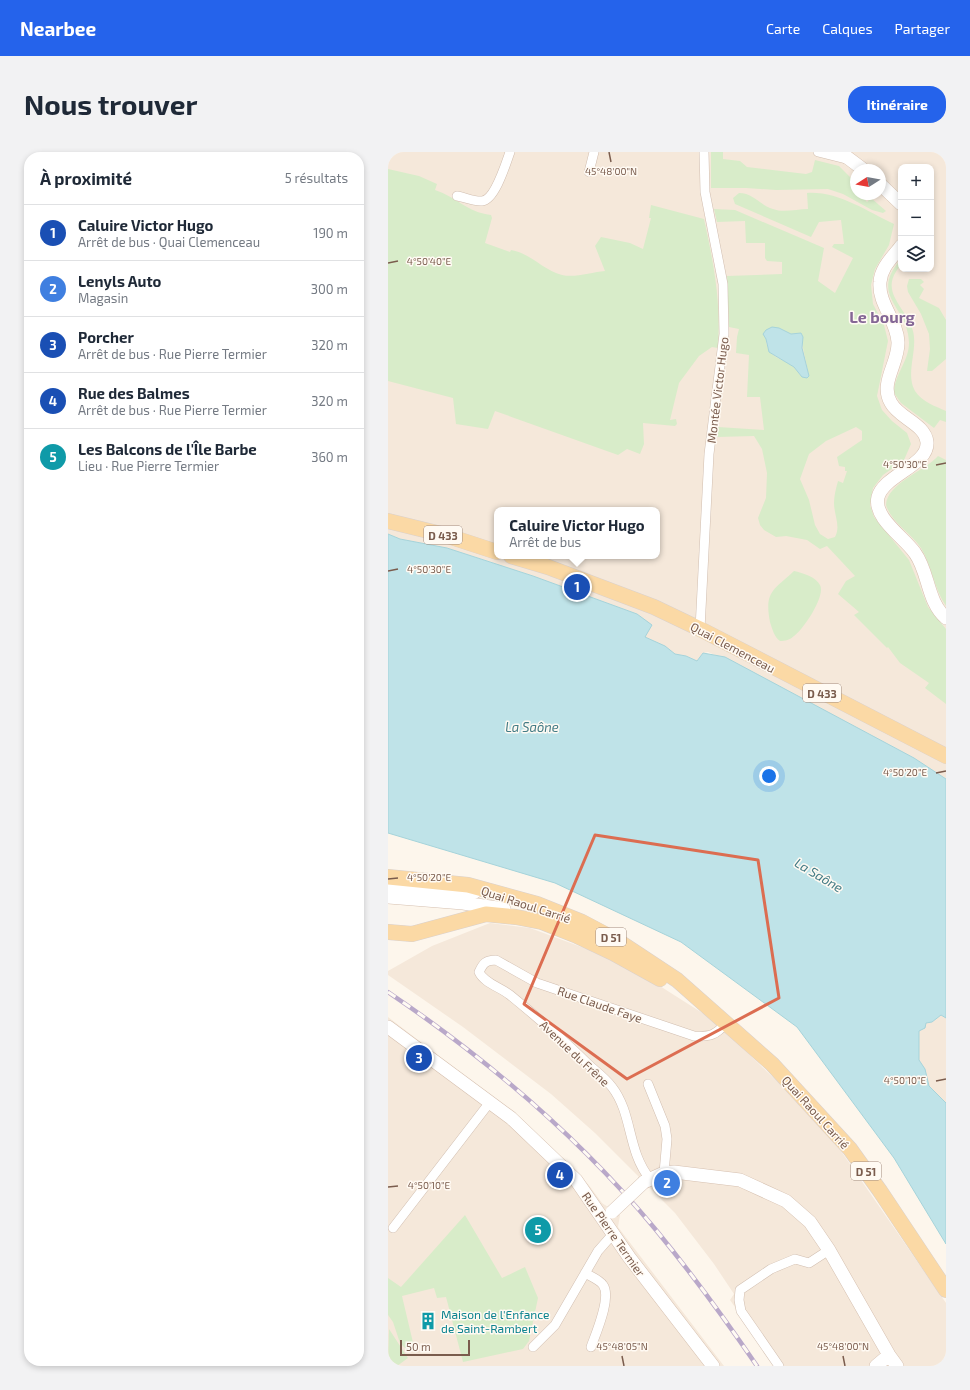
<!DOCTYPE html>
<html lang="fr">
<meta charset="utf-8">
<style>
:root{--surface:#fff;--page:#f2f2f3;--text:#1f2937;--muted:#747a83;--line:#e0e1e3;--accent:#2563eb}
body{margin:0;font-family:"Exo 2",sans-serif;background:var(--page);color:var(--text)}
.controls{position:absolute;right:12px;top:12px;display:grid;overflow:hidden;border-radius:8px;box-shadow:0 2px 6px #0003}
.controls button{width:36px;height:36px;display:grid;place-items:center;padding:0;border:0;border-bottom:1px solid var(--line);background:var(--surface);color:var(--text);font:20px sans-serif}
.compass{position:absolute;left:462px;top:12px;width:36px;height:36px;border-radius:50%;background:var(--surface);box-shadow:0 2px 6px #0003;rotate:259deg}
.scale{position:absolute;left:12px;bottom:10px;width:70px;box-sizing:border-box;padding-left:4px;border:2px solid #7a5c4d;border-top:0;font-size:11px;line-height:14px;white-space:nowrap;color:#7a5c4d;-webkit-text-stroke:3px #fffaf3;paint-order:stroke}
.you{position:absolute;left:381px;top:624px;width:14px;height:14px;margin:-10px;border:3px solid #fff;border-radius:50%;background:#1a73e8;box-shadow:0 0 0 6px #1a73e833}
.badge{display:grid;place-items:center;width:26px;height:26px;border-radius:50%;background:var(--accent);color:#fff;font-size:13px;font-weight:700}
.pin{position:absolute;translate:-50% -50%;border:2px solid #fff;box-shadow:0 1px 4px #0006}
.popup{position:absolute;left:106px;top:355px;width:166px;height:52px;box-sizing:border-box;display:grid;place-content:center;border-radius:8px;background:var(--surface);filter:drop-shadow(0 1px 3px #0005);font-size:13px;white-space:nowrap;color:var(--muted)}
.popup b{font-size:15px;color:var(--text)}
.popup::after{content:'';position:absolute;left:50%;top:100%;margin-left:-8px;border:8px solid transparent;border-top-color:var(--surface)}
.list{margin:0;padding:0;list-style:none}
h2{display:flex;justify-content:space-between;align-items:center;height:52px;margin:0;padding:0 16px;font-size:17px}
h2 small{font-size:13px;font-weight:400;color:var(--muted)}
.list li{display:grid;grid-template-columns:26px 1fr auto;gap:12px;align-items:center;box-sizing:border-box;height:56px;padding:0 16px;border-top:1px solid var(--line)}
.list b{display:block;font-size:15px;white-space:nowrap}
.list p{margin:0;font-size:13px;white-space:nowrap;color:var(--muted)}
.list em{font-size:13px;font-style:normal;color:var(--muted)}
.icon{flex:none;width:22px;height:22px;fill:none;stroke:currentColor;stroke-width:2;stroke-linecap:round;stroke-linejoin:round}
.map{position:relative;flex:none;width:558px;height:1214px;overflow:hidden;border-radius:16px}
header{display:flex;align-items:center;gap:24px;box-sizing:border-box;height:56px;padding:0 20px;background:var(--accent);color:#fff}
header strong{font-size:19px}
nav{display:flex;gap:22px;margin-inline-start:auto;font-size:14px}
.intro{display:flex;align-items:center;justify-content:space-between;box-sizing:border-box;height:96px;padding:0 24px}
h1{margin:0;font-size:28px}
.button{padding:10px 18px;border-radius:16px;background:var(--accent);color:#fff;font-size:14px;font-weight:700}
main{display:flex;gap:24px;padding:0 24px}
aside{flex:1;background:var(--surface);border-radius:16px;box-shadow:0 2px 6px #0003}
.map>svg:first-child{display:block}
.residential{fill:#f5e8da;fill-rule:evenodd}
.green{fill:#d8ecc9;fill-rule:evenodd}
.water{fill:#bfe3e8;stroke:#a5d3da}
.lines{fill:none;stroke-linecap:round;stroke-linejoin:round}
.street-casing{stroke:#d1beb0;stroke-width:10}
.secondary-casing{stroke:#d6c0b0;stroke-width:14}
.primary-casing{stroke:#dad1cd;stroke-width:16}
.street{stroke:#fff;stroke-width:9}
.secondary{stroke:#fff;stroke-width:13}
.primary{stroke:#fbd9a5;stroke-width:15}
.rail-casing{stroke:#b9a8c9;stroke-width:4.5}
.rail{stroke:#fffaf3;stroke-width:3;stroke-dasharray:9;stroke-linecap:butt}
.secondary-bridge-casing{stroke:#d6c0b0;stroke-width:14;stroke-linecap:butt}
.secondary-bridge{stroke:#fff;stroke-width:13}
.marked{fill:none;stroke:#dc6d51;stroke-width:3;stroke-linejoin:round}
.ticks{fill:none;stroke:#7a5c4d;stroke-width:1.5}
.labels{text-anchor:middle;dominant-baseline:central;stroke-width:3;stroke-linejoin:round;paint-order:stroke}
.shield{fill:#fffaf3;stroke:#a28b7f;stroke-width:1}
.shield-label{font-size:11px;font-weight:bold;fill:#7a5c4d}
.street-label{font-size:12px;fill:#7a5c4d;stroke:#fffaf3}
.culture-label{font-size:12px;fill:#0d838f;stroke:#fffaf3;text-anchor:start}
.water-label{font-size:13px;font-style:italic;fill:#437c86;stroke:#fffaf3}
.district-label{font-size:16px;font-weight:bold;fill:#846695;stroke:#fffaf3}
.ticks-label{font-size:10px;text-anchor:middle;fill:#7a5c4d;stroke:#fffaf3;stroke-width:3;stroke-linejoin:round;paint-order:stroke}
</style>
<header>
<strong>Nearbee</strong>
<nav><a>Carte</a><a>Calques</a><a>Partager</a></nav>
</header>
<div class="intro"><h1>Nous trouver</h1><a class="button">Itinéraire</a></div>
<main>
<aside>
<h2>À proximité<small>5 résultats</small></h2>
<ul class="list">
<li><span class="badge" style="background:#1a4fb4">1</span><div><b>Caluire Victor Hugo</b><p>Arrêt de bus · Quai Clemenceau</p></div><em>190 m</em></li>
<li><span class="badge" style="background:#3f7fe0">2</span><div><b>Lenyls Auto</b><p>Magasin</p></div><em>300 m</em></li>
<li><span class="badge" style="background:#1a4fb4">3</span><div><b>Porcher</b><p>Arrêt de bus · Rue Pierre Termier</p></div><em>320 m</em></li>
<li><span class="badge" style="background:#1a4fb4">4</span><div><b>Rue des Balmes</b><p>Arrêt de bus · Rue Pierre Termier</p></div><em>320 m</em></li>
<li><span class="badge" style="background:#0f9aa8">5</span><div><b>Les Balcons de l'Île Barbe</b><p>Lieu · Rue Pierre Termier</p></div><em>360 m</em></li>
</ul>
</aside>
<div class="map">
<svg width="558" height="1214" viewBox="0 0 558 1214">
<rect width="100%" height="100%" fill="#fdf6ec"/>
<!-- residential -->
<path class="residential" d="M0 0H558V627L526 606 356 516 320 500 315 501 309 509 298 504 286 502 277 494 257 485 249 462 145 424 59 396 12 387 0 382ZM513 15H543V117H513ZM468 18H492V42H468ZM109 358H269V404H109Z
M102 771 142 776 234 810 327 869 437 976 558 1151V1214H388L342 1148 346 1142 326 1112 287 1061 207 981 163 942 75 875 0 823V819L44 794Z
M553 863 558 866V951L541 934 537 917 531 908V879L537 875 538 871 544 870Z
M0 865 123 959 200 1032 214 1051 232 1063 230 1075 336 1214H0Z"/>
<!-- green -->
<path class="green" d="M323 0H335V7L352 9 359 15 418 22 424 20 427 8 451 14 468 31V42H472L479 50 483 46 498 59 495 61 484 58 455 42 440 37 388 38 358 36H323Z
M0 17 31 24 49 32 47 38C69 45 78 60 103 63L104 66 97 91 122 100 123 98C142 101 155 118 174 123 187 126 204 120 217 119L207 94 213 85 242 91 255 97 263 66H261L263 53 316 67C326 113 333 149 330 196L324 195 311 204 291 231 282 268 288 267 289 272 287 274 255 271 256 292 252 302 239 297 230 303 107 259 100 277 68 272 65 246 0 229Z
M351 41C365 41 372 53 385 57 395 61 409 57 420 57L419 41C450 39 478 59 506 72L501 93 487 117 483 133 485 152 496 173 500 189 489 244 494 258 504 269 519 281 523 292 516 308 495 323 485 336 482 353 486 365 521 408 540 455 558 477V552L537 536 541 531 512 511 500 495 499 496 466 463 471 460 450 442 458 429 467 424 439 394 432 397 419 388 398 384 388 385 376 378 372 373 370 366 378 346 379 321 374 297 366 284 329 285 330 275 376 278 372 245H359L361 203 348 201 349 185 351 177 341 175 339 124 394 122V110L379 109 377 106V91H358L357 69 329 70 326 57 347 58 436 96 430 129 447 141 465 106 444 95 446 92H456L453 68 431 70 423 85 347 52 345 46ZM391 176 403 182 413 181 415 185V196L421 224 412 223C402 204 379 211 378 187ZM468 275 474 279V288L449 305 451 314 457 315V319H459L455 331 450 329C448 336 446 344 446 351 446 363 453 374 447 385L440 387 432 382 427 373 421 348 412 327 421 302 438 289Z
M513 107V113C489 140 518 154 525 179 530 199 517 222 527 239 534 250 547 254 558 259V270L552 268 546 276 513 251 506 241C506 223 521 209 521 191 521 154 480 145 513 107Z
M521 127H533L536 130 532 133 536 137 531 146 551 156 558 168V207L544 219H539L542 197 541 182 533 162 520 140 519 134Z
M550 304 558 308V454C546 437 544 414 533 396 523 381 503 370 498 353 499 331 537 319 550 304Z
M406 419C415 421 428 425 432 433 438 444 415 478 406 484 402 488 397 489 392 489 386 485 384 476 382 470 376 439 386 438 406 419Z
M77 1063 114 1126 137 1115 150 1146 141 1189 135 1197 75 1210 58 1145 49 1146 46 1136 14 1144 27 1199H20L12 1191 5 1170 0 1163V1126L13 1135Z
M1 1177 20 1206 9 1214H1L0 1212Z"/>
<!-- water -->
<path class="water" d="M384 175 391 176 403 182 413 181 415 185 414 196 421 224 419 226 414 225 406 215 381 200 378 187 375 182 378 178Z
M0 382 12 387 59 396 145 424 249 462 264 473 257 485 277 494 287 502 298 504 309 509 315 501 337 505 526 606 558 627V866L553 863 544 870 538 871 537 876 531 879V908L537 917 541 934 558 951V1092L506 1006 409 875 293 790 167 731 0 681Z"/>
<g class="lines">
<!-- street casing -->
<g class="street-casing">
<path id="street" d="M430 0 458 7
M201 20 206 0
M69 44C76 45 87 50 94 49 107 48 118 11 122 0
M312 477 321 302 336 182 335 132 317 40 316 0
M260 932 277 974 279 987 276 1021
M262 1027C239 999 245 962 224 935 218 927 209 920 202 914 177 889 149 865 122 843 112 835 96 831 91 820 95 811 98 808 108 808L149 831 306 884C322 885 328 883 338 871
M5 1076 102 950
M197 1121C202 1124 212 1128 215 1133 224 1145 208 1181 203 1195
M145 1195 167 1173 210 1099 225 1082
M391 1214 353 1159 351 1148 352 1138 383 1117 407 1107 421 1111 441 1098"/>
</g>
<!-- secondary casing -->
<g class="secondary-casing">
<path id="secondary" d="M452 0 476 18
M492 32 513 52
M513 94C505 105 493 115 492 130 490 152 509 168 510 190 511 211 491 231 503 251 511 266 537 272 539 290 541 313 496 323 490 345 485 366 516 385 527 401 541 420 539 450 558 466
M0 735 87 740
M0 745 75 751 116 757
M0 875 123 966 188 1028 241 1105 325 1214
M256 1030 276 1021 286 1020 352 1028 398 1049 422 1070 441 1098 501 1203 509 1214
M488 1214 501 1203"/>
</g>
<!-- primary casing -->
<g class="primary-casing">
<path id="primary" d="M0 369 57 383 109 400
M123 404 160 415 266 455 312 477 558 604
M0 725 80 733 149 752 194 770 230 789 289 828 384 912 462 997 492 1039 558 1138
M0 780 24 782 98 762 128 765 154 770 187 783 225 801 272 827"/>
</g>
<!-- street -->
<use href="#street" class="street"/>
<!-- secondary -->
<use href="#secondary" class="secondary"/>
<!-- primary -->
<use href="#primary" class="primary"/>
<!-- rail casing -->
<g class="rail-casing">
<path id="rail" d="M0 840C99 907 192 986 268 1078 304 1122 337 1167 369 1214"/>
</g>
<!-- rail -->
<use href="#rail" class="rail"/>
<!-- secondary-bridge casing -->
<g class="secondary-bridge-casing">
<path id="secondary-bridge" d="M224 1060 256 1030"/>
</g>
<!-- secondary-bridge -->
<use href="#secondary-bridge" class="secondary-bridge"/>
</g>
<!-- marked area -->
<path class="marked" d="M207 683 370 708 391 846 239 927 136 852Z"/>
<!-- ticks -->
<path class="ticks" d="M221 0 223 10M0 111 10 109M548 313 558 311M0 419 10 417M548 621 558 619M0 727 10 726M548 929 558 927M0 1035 10 1034M234 1204 236 1214M455 1204 457 1214"/>
<!-- icons -->
<defs>
<g id="building-bare" transform="scale(1.38)"><path d="M-4-6H4V6H1V3H-1V6H-4ZM-2.5-4.3h1.7v1.8h-1.7ZM.8-4.3h1.7v1.8H.8ZM-2.5-1h1.7V.8h-1.7ZM.8-1h1.7V.8H.8Z" fill="#0f9aa8" stroke="#fffaf3" stroke-width="2.5" paint-order="stroke"/></g>
</defs>
<g fill-rule="evenodd">
<use href="#building-bare" x="40" y="1169"/>
</g>
<g class="labels">
<!-- shield labels -->
<g class="shield">
<rect x="36" y="374" width="38" height="18" rx="3"/>
<rect x="415" y="532" width="38" height="18" rx="3"/>
<rect x="208" y="776" width="30" height="18" rx="3"/>
<rect x="463" y="1010" width="30" height="18" rx="3"/>
</g>
<g class="shield-label">
<text x="55" y="383">D 433</text>
<text x="434" y="541">D 433</text>
<text x="223" y="785">D 51</text>
<text x="478" y="1019">D 51</text>
</g>
<!-- street labels -->
<g class="street-label">
<text transform="translate(329 238) rotate(-83)">Montée Victor Hugo</text>
<text transform="translate(345 495) rotate(28)">Quai Clemenceau</text>
<text transform="translate(138 752) rotate(18)">Quai Raoul Carrié</text>
<text transform="translate(212 852) rotate(19)">Rue Claude Faye</text>
<text transform="translate(187 901) rotate(43)">Avenue du Frêne</text>
<text transform="translate(428 960) rotate(48)">Quai Raoul Carrié</text>
<text transform="translate(226 1082) rotate(55)">Rue Pierre Termier</text>
</g>
<!-- culture labels -->
<g class="culture-label">
<text x="53" y="1162">Maison de l'Enfance<tspan x="53" dy="14">de Saint-Rambert</tspan></text>
</g>
<!-- water labels -->
<g class="water-label">
<text x="144" y="575">La Saône</text>
<text transform="translate(431 723) rotate(31)">La Saône</text>
</g>
<!-- district labels -->
<g class="district-label">
<text x="494" y="164">Le bourg</text>
</g>
</g>
<g class="ticks-label">
<text x="223" y="23">45°48'00"N</text>
<text x="41" y="113">4°50'40"E</text>
<text x="517" y="316">4°50'30"E</text>
<text x="41" y="421">4°50'30"E</text>
<text x="517" y="624">4°50'20"E</text>
<text x="41" y="729">4°50'20"E</text>
<text x="517" y="932">4°50'10"E</text>
<text x="41" y="1037">4°50'10"E</text>
<text x="234" y="1198">45°48'05"N</text>
<text x="455" y="1198">45°48'00"N</text>
</g>
</svg>
<div class="controls">
<button>+</button>
<button>−</button>
<button><svg class="icon" aria-label="layers" viewBox="0 0 24 24"><path d="M12 4l9 5-9 5-9-5zM3 14l9 5 9-5"/></svg></button>
</div>
<svg class="compass" viewBox="-18 -18 36 36"><path d="M0-13l5 13h-10z" fill="#e53935"/><path d="M0 13l5-13h-10z" fill="#747a83"/></svg>
<div class="scale">50 m</div>
<div class="you"></div>
<div class="pin badge" style="left:189px;top:435px;background:#1a4fb4">1</div>
<div class="popup"><b>Caluire Victor Hugo</b>Arrêt de bus</div>
<div class="pin badge" style="left:279px;top:1031px;background:#3f7fe0">2</div>
<div class="pin badge" style="left:31px;top:906px;background:#1a4fb4">3</div>
<div class="pin badge" style="left:172px;top:1023px;background:#1a4fb4">4</div>
<div class="pin badge" style="left:150px;top:1078px;background:#0f9aa8">5</div>
</div>
</main>
